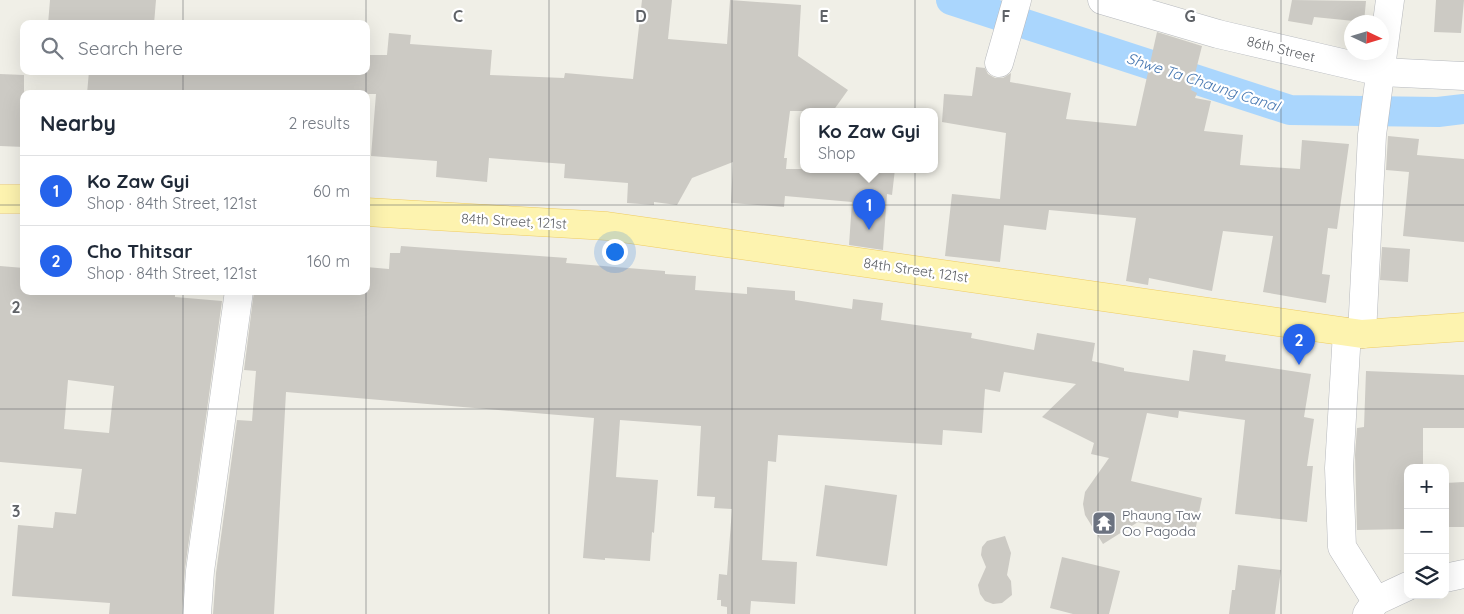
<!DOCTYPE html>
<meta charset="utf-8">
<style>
:root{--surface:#fff;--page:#f2f2f3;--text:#1f2937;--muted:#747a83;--line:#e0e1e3;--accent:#2563eb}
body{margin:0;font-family:Quicksand,sans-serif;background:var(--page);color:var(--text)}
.controls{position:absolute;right:15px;bottom:15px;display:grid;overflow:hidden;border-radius:10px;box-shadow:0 5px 20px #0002}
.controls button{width:45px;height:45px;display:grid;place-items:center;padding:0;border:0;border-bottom:1px solid var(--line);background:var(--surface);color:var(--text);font:25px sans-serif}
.compass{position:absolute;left:1344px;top:15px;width:45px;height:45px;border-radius:50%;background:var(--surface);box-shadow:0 5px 20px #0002;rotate:94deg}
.you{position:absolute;left:614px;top:251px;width:18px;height:18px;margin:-12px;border:4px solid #fff;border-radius:50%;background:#1a73e8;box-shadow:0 0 0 8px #1a73e833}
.badge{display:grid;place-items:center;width:32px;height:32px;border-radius:50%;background:var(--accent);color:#fff;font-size:16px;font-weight:700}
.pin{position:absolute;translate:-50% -41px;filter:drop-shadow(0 1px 2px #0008)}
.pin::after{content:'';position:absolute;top:26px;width:18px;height:15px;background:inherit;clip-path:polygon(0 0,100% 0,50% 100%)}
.popup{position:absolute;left:800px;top:108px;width:138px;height:65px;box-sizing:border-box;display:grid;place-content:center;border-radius:10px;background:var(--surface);filter:drop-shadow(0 1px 4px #0005);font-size:16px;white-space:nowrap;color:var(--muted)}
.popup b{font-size:19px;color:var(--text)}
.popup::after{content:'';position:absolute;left:50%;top:100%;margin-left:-10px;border:10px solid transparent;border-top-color:var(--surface)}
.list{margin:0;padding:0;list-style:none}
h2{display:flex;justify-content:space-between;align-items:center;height:65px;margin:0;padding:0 20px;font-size:21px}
h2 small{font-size:16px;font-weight:400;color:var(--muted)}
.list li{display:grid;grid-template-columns:32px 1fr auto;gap:15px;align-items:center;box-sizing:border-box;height:70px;padding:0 20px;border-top:1px solid var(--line)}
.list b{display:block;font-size:19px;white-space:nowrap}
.list p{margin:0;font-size:16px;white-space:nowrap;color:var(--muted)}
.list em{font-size:16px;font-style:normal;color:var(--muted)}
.icon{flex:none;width:28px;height:28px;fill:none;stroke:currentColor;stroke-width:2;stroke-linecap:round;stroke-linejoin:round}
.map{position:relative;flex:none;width:1464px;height:614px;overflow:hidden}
.search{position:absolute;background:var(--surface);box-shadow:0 5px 20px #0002;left:20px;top:20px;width:350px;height:55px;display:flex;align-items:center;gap:12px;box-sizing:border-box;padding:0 18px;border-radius:10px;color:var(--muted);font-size:19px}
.panel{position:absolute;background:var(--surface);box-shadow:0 5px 20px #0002;left:20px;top:90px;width:350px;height:205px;border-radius:10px}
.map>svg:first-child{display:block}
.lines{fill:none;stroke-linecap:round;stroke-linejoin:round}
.canal{stroke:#aad6fd;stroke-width:30}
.building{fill:#cccac4;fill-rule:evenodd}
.street-casing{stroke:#b7b9bd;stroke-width:29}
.secondary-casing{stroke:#b6b9be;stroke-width:29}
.primary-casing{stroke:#efcc62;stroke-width:29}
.street{stroke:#fff;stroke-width:28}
.secondary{stroke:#fff;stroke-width:28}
.primary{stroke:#fdf3af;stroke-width:28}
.grid{fill:none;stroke:#5f6267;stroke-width:1;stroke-opacity:0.55}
.labels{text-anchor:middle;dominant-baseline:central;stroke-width:4.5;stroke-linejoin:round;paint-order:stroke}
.street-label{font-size:14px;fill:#5f6267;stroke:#fff}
.worship-label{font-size:14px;fill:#5b616d;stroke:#fff;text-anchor:start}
.water-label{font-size:15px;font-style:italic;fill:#4576b0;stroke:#fff}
.grid-label{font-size:16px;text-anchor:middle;font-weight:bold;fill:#5f6267;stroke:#fff;stroke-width:4.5;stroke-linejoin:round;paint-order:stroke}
</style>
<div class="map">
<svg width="1464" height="614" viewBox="0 0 1464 614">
<rect width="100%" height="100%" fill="#f0efe7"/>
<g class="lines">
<!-- canal -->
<path class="canal" d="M951 0 1290 110 1438 112 1464 109"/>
</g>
<!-- building -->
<path class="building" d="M50 0H156L154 24H48Z
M642 0H672L668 39 727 44 730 0 801 5 798 56 848 90 833 111H790L784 158H787L786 169H895L892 195 887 194 883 250 849 245 852 202 785 196 784 207 731 203 733 162 692 178 677 205 654 202V205L627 203 628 183 564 178 565 164 489 158 487 182 436 177 437 161 371 156 376 94H87L89 71H366V55H387L389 33 411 35 410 44 492 50 490 75 564 78 565 73 633 79Z
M1292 0 1366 1 1364 22 1314 17 1312 25 1288 21Z
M1436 0H1464L1461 33 1434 32Z
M1157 32 1202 46 1191 90 1197 93 1195 98 1211 101 1204 131 1243 135 1240 165 1300 169 1302 140 1349 144 1337 229 1328 228 1322 274 1330 275 1326 303 1263 292 1273 236 1223 231 1212 291 1149 278 1148 285 1126 281 1136 218 1049 210 1046 230 1004 225 1000 262 945 256 952 194 1000 199 1006 133 942 122 944 94 972 96 976 67 985 68 988 74 995 78H1003L1011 73 1010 82 1071 93 1066 119 1136 126Z
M0 74 24 75V147L0 146Z
M1388 136 1419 139 1417 155 1464 159V242L1403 236 1409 172 1386 170Z
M401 246 567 258 566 263 665 271V274L696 276 695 290 747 294V287L795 291V300L852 309 853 299 883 303 881 320 972 333 971 338 1034 350 1037 333 1095 343 1092 361 1124 368V371L1189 381 1193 350 1226 355 1225 361 1311 374 1304 417 1314 419 1307 466H1313L1307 522 1235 514 1245 420 1179 411 1178 418 1147 413 1131 481 1202 498 1194 536 1138 522 1103 544 1085 515 1083 504 1085 492 1109 458 1091 454 1094 443 1042 417 1076 384 1004 372 1000 392 985 389 982 433 943 430 942 445 778 435 776 462 768 461 762 560 797 562 795 604 751 601 750 614H727V607L721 606V600H717L719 574 727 575 732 509 714 508 715 497 697 496 701 426 620 420 616 477 658 480 654 533 652 532 650 561 605 558V560L583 558 594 418 286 392 274 614H213L216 573 237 420 252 421 256 371 244 370 254 291H366V267L389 269 390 253H400Z
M1382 247 1410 249 1408 282 1380 280Z
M0 266 24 268V291H175V297L222 301 185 569 182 614H109L110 603 12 596 18 525 53 528 55 512 76 514 82 469 0 462ZM68 380 114 386 109 433 64 429Z
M1366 371 1464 375V428H1423V468H1408V529L1357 530 1355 455 1357 428 1364 427Z
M1464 482V527H1445V483Z
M825 485 897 495 887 566 816 556Z
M1005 536 1011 553 1007 575 1011 581 1012 595 1002 603 993 604 985 601 980 594 978 585 986 567 981 555 982 547 987 541Z
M1062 557 1120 571 1109 614H1073L1050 608Z
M1238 565 1281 570 1275 614H1229L1232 590H1235Z"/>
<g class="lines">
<!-- street casing -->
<g class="street-casing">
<path id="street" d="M999 63 1017 0
M1347 332 1339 468 1342 547 1376 601
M1362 334 1372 135 1390 0
M1445 578 1464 574
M197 614 200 571 239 291
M1367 614 1376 601 1408 586"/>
</g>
<!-- secondary casing -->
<g class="secondary-casing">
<path id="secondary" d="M1102 0 1218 34 1381 72 1464 76"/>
</g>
<!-- primary casing -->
<g class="primary-casing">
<path id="primary" d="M0 199H24
M366 212 607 226 1362 334 1464 327"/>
</g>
<!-- street -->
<use href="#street" class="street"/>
<!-- secondary -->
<use href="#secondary" class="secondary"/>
<!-- primary -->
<use href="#primary" class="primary"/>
</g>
<!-- grid -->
<path class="grid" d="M183 0V24M366 0V24M549 0V614M732 0V614M915 0V614M1098 0V614M1281 0V614M183 71V94M366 71V94M0 205H24M366 205H1464M183 291V614M366 291V614M0 409H1464"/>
<!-- icons -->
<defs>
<g id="temple-square" transform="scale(1.25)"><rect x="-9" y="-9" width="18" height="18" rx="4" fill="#6b7280" stroke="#fff"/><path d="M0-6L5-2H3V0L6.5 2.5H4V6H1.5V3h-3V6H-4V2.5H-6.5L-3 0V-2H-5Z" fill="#fff"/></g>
</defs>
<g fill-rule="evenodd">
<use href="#temple-square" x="1104" y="523"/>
</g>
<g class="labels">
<!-- street labels -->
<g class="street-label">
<text transform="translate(1281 49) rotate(14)">86th Street</text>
<text transform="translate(514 221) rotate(3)">84th Street, 121st</text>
<text transform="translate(916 270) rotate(8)">84th Street, 121st</text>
</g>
<!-- worship labels -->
<g class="worship-label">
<text x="1122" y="515">Phaung Taw<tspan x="1122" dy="16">Oo Pagoda</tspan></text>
</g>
<!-- water labels -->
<g class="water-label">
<text transform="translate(1203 82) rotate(18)">Shwe Ta Chaung Canal</text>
</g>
</g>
<g class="grid-label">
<text x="458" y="22">C</text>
<text x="641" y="22">D</text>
<text x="824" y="22">E</text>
<text x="1006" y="22">F</text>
<text x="1190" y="22">G</text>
<text x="16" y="313">2</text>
<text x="16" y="517">3</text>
</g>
</svg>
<div class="controls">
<button>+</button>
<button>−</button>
<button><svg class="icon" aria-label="layers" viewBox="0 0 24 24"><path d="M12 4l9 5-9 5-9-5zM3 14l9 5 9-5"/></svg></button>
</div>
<svg class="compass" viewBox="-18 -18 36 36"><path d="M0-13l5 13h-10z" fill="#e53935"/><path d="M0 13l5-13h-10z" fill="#747a83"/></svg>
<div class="you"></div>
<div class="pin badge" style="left:869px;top:230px">1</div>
<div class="popup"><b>Ko Zaw Gyi</b>Shop</div>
<div class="pin badge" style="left:1299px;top:365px">2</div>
<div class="search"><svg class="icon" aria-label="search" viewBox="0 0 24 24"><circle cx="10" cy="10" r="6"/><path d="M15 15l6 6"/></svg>Search here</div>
<section class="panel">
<h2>Nearby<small>2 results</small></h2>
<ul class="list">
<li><span class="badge">1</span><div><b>Ko Zaw Gyi</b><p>Shop · 84th Street, 121st</p></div><em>60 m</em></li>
<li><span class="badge">2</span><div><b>Cho Thitsar</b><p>Shop · 84th Street, 121st</p></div><em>160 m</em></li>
</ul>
</section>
</div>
